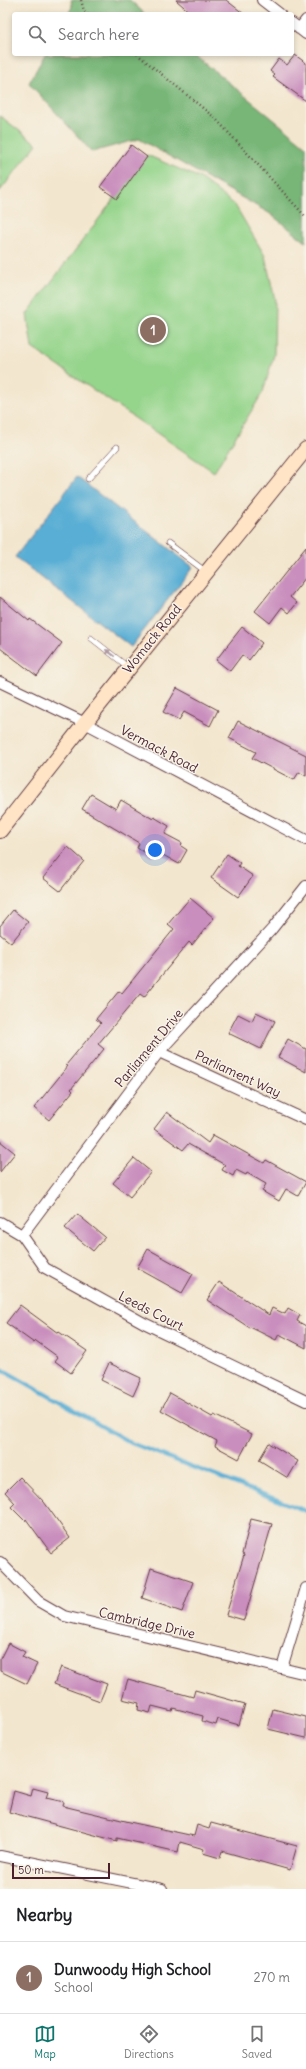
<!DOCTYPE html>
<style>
:root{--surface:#fff;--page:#f2f2f2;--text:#202124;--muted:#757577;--line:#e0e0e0;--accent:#0f766e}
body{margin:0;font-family:Delius,sans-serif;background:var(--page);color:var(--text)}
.scale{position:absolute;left:12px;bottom:10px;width:98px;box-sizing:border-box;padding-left:4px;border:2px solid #4a1f2b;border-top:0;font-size:11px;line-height:14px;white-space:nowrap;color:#4a1f2b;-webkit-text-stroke:3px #f7f3e8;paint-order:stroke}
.you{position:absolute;left:155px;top:850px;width:14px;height:14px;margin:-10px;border:3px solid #fff;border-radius:50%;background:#1a73e8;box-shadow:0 0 0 6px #1a73e833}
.badge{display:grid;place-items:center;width:26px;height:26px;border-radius:50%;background:var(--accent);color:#fff;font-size:13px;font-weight:700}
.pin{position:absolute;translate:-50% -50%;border:2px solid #fff;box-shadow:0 1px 4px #0006}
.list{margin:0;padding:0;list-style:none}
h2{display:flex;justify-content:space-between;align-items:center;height:52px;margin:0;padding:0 16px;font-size:17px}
h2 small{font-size:13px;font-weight:400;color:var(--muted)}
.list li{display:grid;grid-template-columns:26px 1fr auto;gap:12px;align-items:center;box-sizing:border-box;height:72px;padding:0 16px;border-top:1px solid var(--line)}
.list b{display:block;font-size:15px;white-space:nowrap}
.list p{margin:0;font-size:13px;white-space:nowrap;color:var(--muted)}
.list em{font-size:13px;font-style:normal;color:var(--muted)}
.icon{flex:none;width:22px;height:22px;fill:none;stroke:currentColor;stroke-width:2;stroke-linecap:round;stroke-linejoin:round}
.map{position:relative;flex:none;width:306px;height:1889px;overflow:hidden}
.search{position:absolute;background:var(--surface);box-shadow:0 2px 6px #0003;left:12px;right:12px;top:12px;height:44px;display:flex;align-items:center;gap:10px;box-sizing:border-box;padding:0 14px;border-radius:4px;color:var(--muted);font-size:15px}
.sheet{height:124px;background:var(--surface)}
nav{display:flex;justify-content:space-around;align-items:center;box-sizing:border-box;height:56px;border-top:1px solid var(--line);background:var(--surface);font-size:11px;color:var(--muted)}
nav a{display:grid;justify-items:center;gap:2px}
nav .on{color:var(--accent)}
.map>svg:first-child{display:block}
.green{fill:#94d48b;stroke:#6f7a5b}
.forest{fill:#77b677;stroke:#606a51}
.water{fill:#58aed4;stroke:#516680}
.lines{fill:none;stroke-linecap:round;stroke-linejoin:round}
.stream{stroke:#58aed4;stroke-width:4}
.building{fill:#c98ebd}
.lane-casing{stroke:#633d43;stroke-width:6}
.street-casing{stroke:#633d43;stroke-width:12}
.secondary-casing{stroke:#633d43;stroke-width:16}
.path{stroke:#633d43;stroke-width:2.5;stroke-dasharray:1 3;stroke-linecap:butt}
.lane{stroke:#fff;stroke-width:5}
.street{stroke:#fff;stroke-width:10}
.secondary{stroke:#ffe4c6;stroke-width:14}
.oneway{fill:#ae9aa0}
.labels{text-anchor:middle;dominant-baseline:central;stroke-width:3;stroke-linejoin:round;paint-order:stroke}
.street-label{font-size:13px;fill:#4a1f2b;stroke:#f7f3e8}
</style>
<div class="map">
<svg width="306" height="1889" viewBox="0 0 306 1889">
<rect width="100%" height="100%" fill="#f7f3e8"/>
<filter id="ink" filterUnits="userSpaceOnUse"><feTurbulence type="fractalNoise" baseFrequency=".025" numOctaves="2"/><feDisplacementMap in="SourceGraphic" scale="8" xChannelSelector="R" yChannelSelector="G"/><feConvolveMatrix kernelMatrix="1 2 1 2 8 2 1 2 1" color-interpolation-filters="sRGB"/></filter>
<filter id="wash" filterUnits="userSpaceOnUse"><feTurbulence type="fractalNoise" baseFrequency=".012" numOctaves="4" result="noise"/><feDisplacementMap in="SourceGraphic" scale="16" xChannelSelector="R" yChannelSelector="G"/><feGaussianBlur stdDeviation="0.9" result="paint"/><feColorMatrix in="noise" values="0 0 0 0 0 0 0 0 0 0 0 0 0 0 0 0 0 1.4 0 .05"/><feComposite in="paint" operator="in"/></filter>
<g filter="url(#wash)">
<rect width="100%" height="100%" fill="#f3e6ce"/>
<!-- green -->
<path class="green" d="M0 116 37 144 0 191Z
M147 155 200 178 235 205 265 256 275 300 274 355 263 392 214 472 32 348 27 314Z"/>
<!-- forest -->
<path class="forest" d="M71 0H130L145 14H68L72 7Z
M45 54H194L306 146V242L269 213 139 139 92 152 29 83Z"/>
<!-- water -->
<path class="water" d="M77 477 193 567 131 647 15 557Z"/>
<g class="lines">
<!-- stream -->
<path class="stream" d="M0 1368 131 1443 306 1511"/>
</g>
<g id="blocks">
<!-- building -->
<path class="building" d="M176 0H226L244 14H192Z
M295 55 306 63V101L273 77 275 75 270 71 279 59 287 65Z
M131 145 147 157 117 199 100 187Z
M306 547V577L290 597 297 603 289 613 282 607 270 623 255 611Z
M0 597 29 621 30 619 62 643 37 676 0 648Z
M242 627 262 643 249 660 242 655 230 671 216 660Z
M177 688 218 710 210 726 184 712 179 720 163 712Z
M238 721 306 755V776L299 772 294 780 252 758 256 752 229 738Z
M91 794 116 809 121 800 153 819 154 817 169 826 165 834 182 843 181 846 187 850 179 864 156 851 153 857 137 848 139 843 82 809Z
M68 847 84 861 60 891 43 878Z
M227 854 240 863 238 866 253 876 238 897 211 878Z
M190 898 214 918 192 945 189 942 144 997 140 994 98 1044 104 1049 71 1089 73 1091 49 1120 34 1108 68 1066 66 1065 101 1023 96 1019 119 991 122 993 174 929 168 924Z
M13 910 28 922 11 943 0 934V926Z
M256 1012 275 1021 261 1049 228 1033 238 1014 252 1021Z
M288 1039 306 1049V1072L278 1057Z
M167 1112 208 1143 213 1135 264 1163 266 1160 306 1182 298 1196 286 1189 279 1201 262 1191 266 1184 247 1173 246 1175 236 1170 233 1176 222 1170 225 1165 188 1144 183 1150 154 1129Z
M0 1141 15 1153 0 1172Z
M134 1158 151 1172 130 1197 113 1183Z
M77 1214 105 1237 93 1251 65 1228Z
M148 1249 193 1274 182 1293 137 1268Z
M219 1282 269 1315 272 1308 285 1314 288 1308 300 1315 297 1321 306 1326V1348L279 1334 276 1340 250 1327V1328L207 1300Z
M20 1305 58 1333 59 1332 87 1351 71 1373 55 1361 58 1357 36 1341 34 1343 6 1323Z
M109 1363 141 1378 133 1396 101 1380Z
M170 1393 212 1417 214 1415 252 1434 239 1459 215 1446 217 1441 161 1410Z
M269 1443 298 1461 288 1478 259 1460Z
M20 1477 44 1502 70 1538 51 1553 26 1519 25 1521 11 1507 15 1503 5 1492Z
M251 1519 272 1524 244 1620 226 1615 244 1555 242 1554Z
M151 1568 193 1582 182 1612 142 1598Z
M8 1643 25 1652 22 1657 37 1664 27 1684 0 1671V1659Z
M61 1667 107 1684 100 1701 54 1684Z
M128 1679 193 1697 195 1690 245 1704 239 1725 218 1719 216 1725 202 1721 203 1716 173 1708 172 1711 152 1706 150 1713 138 1710 139 1703 122 1699Z
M273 1709 306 1717V1738L268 1729Z
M33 1788 48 1792 46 1798 64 1802 63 1806 134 1823 194 1836 197 1825 209 1829 211 1823 297 1846 290 1870 222 1851 220 1858 203 1853 204 1849 180 1842 178 1852 117 1838V1841L9 1812 14 1791 31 1796Z"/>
</g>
</g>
<g filter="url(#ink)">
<use href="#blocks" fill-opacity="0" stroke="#633d43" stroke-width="1"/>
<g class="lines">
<!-- lane casing -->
<g class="lane-casing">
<path id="lane" d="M88 479 117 447
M168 543 205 571
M91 638 128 667"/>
</g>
<!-- street casing -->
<g class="street-casing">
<path id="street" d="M262 0 280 14
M292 23 306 34
M299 29 306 20
M0 682 85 723 306 840
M159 1052 306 1120
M0 1222 22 1235 45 1268 144 1323 306 1401
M22 1235 159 1052 272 929 306 886
M0 1562 38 1601 64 1616 306 1674
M282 1668 306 1588
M0 1856 162 1889"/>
</g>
<!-- secondary casing -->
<g class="secondary-casing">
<path id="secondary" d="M0 831 85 723 306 449"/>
</g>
<!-- path -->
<path class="path" d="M81 0 84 11 88 14
M137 54 215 118 306 217"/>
<!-- lane -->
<use href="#lane" class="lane"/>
<!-- street -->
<use href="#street" class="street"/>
<!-- secondary -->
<use href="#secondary" class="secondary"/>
</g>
<!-- one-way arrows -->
<defs><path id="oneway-solid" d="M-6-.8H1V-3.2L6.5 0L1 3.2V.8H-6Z"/></defs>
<use class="oneway" href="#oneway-solid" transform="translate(110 653) rotate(-142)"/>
</g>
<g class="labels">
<!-- street labels -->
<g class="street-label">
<text transform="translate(152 639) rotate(-51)">Womack Road</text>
<text transform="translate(159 749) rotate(28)">Vermack Road</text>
<text transform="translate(149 1048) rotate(-50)">Parliament Drive</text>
<text transform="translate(238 1074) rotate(25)">Parliament Way</text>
<text transform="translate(151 1311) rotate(27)">Leeds Court</text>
<text transform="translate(147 1623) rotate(13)">Cambridge Drive</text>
</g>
</g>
</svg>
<div class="scale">50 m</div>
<div class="you"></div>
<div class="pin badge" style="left:153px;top:330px;background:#8d6e63">1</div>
<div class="search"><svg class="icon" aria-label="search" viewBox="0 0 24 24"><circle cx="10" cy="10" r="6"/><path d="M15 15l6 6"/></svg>Search here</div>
</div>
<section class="sheet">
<h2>Nearby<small></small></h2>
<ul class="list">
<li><span class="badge" style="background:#8d6e63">1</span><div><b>Dunwoody High School</b><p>School</p></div><em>270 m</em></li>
</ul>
</section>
<nav>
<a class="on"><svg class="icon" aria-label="map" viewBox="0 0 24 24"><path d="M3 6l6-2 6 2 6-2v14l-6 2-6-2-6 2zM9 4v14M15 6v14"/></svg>Map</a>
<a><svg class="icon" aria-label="directions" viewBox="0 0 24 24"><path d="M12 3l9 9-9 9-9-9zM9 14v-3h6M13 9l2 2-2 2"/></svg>Directions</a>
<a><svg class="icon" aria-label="saved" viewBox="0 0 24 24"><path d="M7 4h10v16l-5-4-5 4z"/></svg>Saved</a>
</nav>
